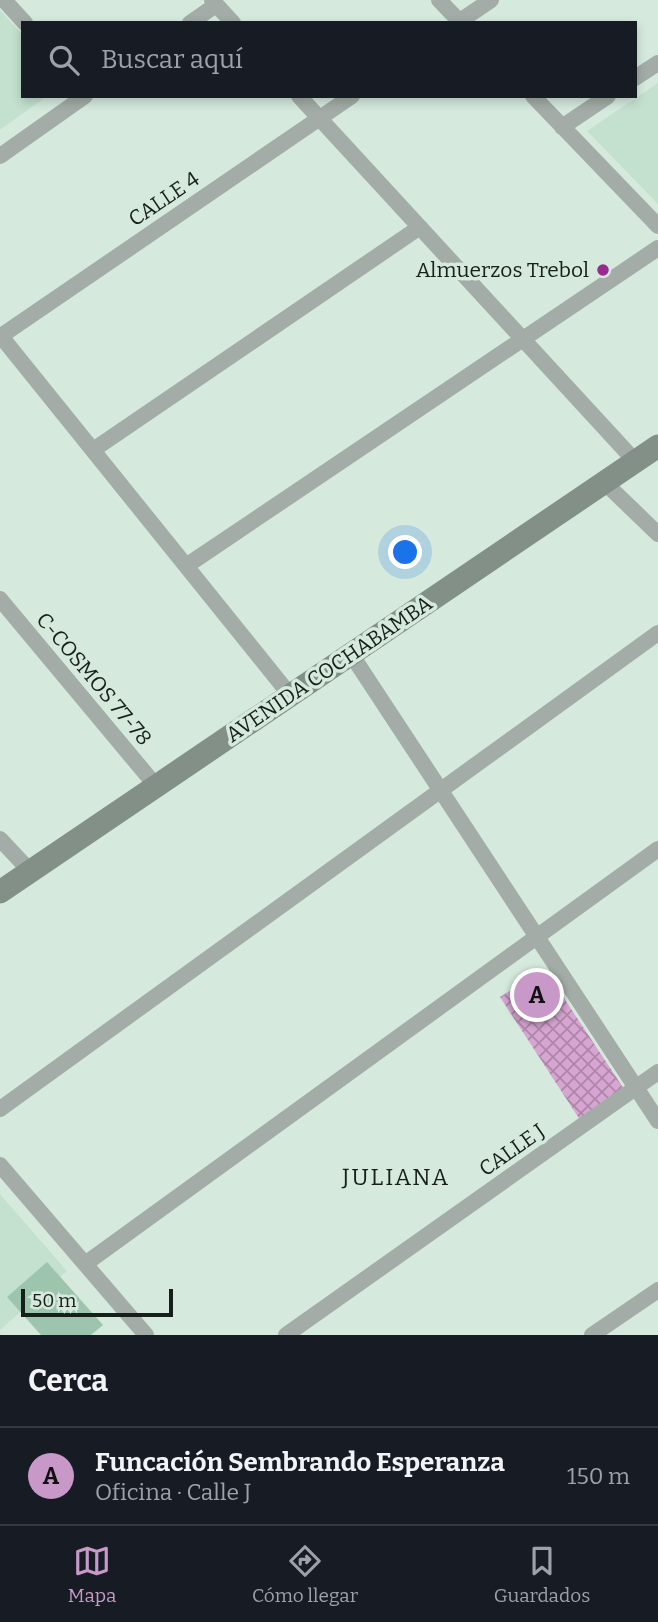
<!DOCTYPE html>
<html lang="es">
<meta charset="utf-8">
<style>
:root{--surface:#171b24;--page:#242831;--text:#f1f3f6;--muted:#9ea1a6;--line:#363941;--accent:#c899c8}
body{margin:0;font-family:Bitter,serif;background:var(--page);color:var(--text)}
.scale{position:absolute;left:21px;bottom:18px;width:152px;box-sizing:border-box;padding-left:7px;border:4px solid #171f1a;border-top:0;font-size:19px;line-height:24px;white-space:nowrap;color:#171f1a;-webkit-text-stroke:5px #d5eadd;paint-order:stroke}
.you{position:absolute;left:406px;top:553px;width:24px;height:24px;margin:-18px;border:5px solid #fff;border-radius:50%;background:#1a73e8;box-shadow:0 0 0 10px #1a73e833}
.badge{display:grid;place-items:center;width:46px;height:46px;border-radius:50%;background:var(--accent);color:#111;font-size:23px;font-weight:700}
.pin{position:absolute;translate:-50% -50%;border:4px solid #fff;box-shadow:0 2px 7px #0006}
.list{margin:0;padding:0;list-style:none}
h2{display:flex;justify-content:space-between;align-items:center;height:91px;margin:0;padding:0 28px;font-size:30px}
h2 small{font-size:23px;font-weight:400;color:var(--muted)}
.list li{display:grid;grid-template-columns:46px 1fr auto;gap:21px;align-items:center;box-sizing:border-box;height:98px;padding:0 28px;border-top:2px solid var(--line)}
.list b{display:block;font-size:26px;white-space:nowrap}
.list p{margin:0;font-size:23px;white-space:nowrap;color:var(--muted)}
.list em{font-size:23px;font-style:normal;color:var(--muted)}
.icon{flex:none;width:38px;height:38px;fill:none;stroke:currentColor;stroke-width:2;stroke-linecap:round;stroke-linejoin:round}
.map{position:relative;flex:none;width:658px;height:1335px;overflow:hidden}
.search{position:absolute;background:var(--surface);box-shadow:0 4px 10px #0003;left:21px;right:21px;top:21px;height:77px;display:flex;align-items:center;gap:18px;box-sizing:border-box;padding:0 24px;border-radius:0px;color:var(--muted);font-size:26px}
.sheet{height:189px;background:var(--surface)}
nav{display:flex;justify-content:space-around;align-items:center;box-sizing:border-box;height:98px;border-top:2px solid var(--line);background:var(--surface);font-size:19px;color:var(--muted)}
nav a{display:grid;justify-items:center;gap:4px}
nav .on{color:var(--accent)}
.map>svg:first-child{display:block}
.built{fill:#c4e1cf}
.green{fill:#9dc4ac}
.building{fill:url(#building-cross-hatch)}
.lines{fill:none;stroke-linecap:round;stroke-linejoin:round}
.minor{stroke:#a3aca6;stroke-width:16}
.secondary{stroke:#839088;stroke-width:23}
.poi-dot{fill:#952c90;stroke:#d5eadd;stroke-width:2.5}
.labels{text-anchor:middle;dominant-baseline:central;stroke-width:7;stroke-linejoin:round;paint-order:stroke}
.street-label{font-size:21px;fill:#171f1a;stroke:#d5eadd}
.poi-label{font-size:21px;fill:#171f1a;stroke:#d5eadd;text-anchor:end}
.neighbourhood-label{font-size:23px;letter-spacing:2px;fill:#171f1a;stroke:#d5eadd}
</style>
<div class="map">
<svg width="658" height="1335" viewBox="0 0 658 1335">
<defs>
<pattern id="building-cross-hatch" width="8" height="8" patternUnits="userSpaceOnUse" patternTransform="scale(1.75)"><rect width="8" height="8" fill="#d6a5d1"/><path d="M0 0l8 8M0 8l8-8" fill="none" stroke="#ad86a9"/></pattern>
</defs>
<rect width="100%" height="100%" fill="#d5eadd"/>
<!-- built -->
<path class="built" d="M0 10 23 35V96H47L0 130Z
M658 83V204L587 131Z
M0 1194 67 1271 0 1330Z"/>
<!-- green -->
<path class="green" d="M47 1262 103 1325 91 1335H41L7 1297Z"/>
<!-- building -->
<path class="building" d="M533 976 550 977 628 1095 584 1126 500 997Z"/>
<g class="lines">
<!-- minor -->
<path class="minor" d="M4 0 25 23
M212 0 233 23
M439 0 461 23
M190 23 216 5
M457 23 491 0
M635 78 658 63
M299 96 635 461
M533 96 658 226
M562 127 608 96
M0 156 85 96
M0 335 290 695
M1 336 352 96
M93 450 420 227
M604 482 658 534
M186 566 658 248
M0 599 156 786
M351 654 658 1121
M0 839 30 871
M0 1109 658 633
M0 1165 146 1335
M85 1264 658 849
M286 1335 658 1072
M592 1335 658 1290"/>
<!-- secondary -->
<path class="secondary" d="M0 892 658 446"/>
</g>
<!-- markers -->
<circle class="poi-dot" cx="603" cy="270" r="7"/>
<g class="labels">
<!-- street labels -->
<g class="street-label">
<text transform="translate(164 199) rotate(-34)">CALLE 4</text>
<text transform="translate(329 669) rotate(-34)">AVENIDA COCHABAMBA</text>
<text transform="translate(94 679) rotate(50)">C-COSMOS 77-78</text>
<text transform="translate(512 1150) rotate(-35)">CALLE J</text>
</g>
<!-- poi labels -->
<g class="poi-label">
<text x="589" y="270">Almuerzos Trebol</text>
</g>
<!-- neighbourhood labels -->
<g class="neighbourhood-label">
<text x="396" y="1177">JULIANA</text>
</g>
</g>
</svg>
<div class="scale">50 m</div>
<div class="you"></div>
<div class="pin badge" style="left:537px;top:995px">A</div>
<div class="search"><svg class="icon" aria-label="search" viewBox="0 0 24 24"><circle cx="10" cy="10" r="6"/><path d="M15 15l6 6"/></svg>Buscar aquí</div>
</div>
<section class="sheet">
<h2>Cerca<small></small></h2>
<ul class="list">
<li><span class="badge">A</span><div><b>Funcación Sembrando Esperanza</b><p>Oficina · Calle J</p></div><em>150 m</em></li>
</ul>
</section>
<nav>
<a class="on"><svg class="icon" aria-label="map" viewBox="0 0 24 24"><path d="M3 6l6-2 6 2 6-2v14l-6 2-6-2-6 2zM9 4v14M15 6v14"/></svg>Mapa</a>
<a><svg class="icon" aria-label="directions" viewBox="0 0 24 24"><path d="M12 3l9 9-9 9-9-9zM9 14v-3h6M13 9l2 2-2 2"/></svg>Cómo llegar</a>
<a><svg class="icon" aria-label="saved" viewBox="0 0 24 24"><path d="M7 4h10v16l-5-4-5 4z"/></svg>Guardados</a>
</nav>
